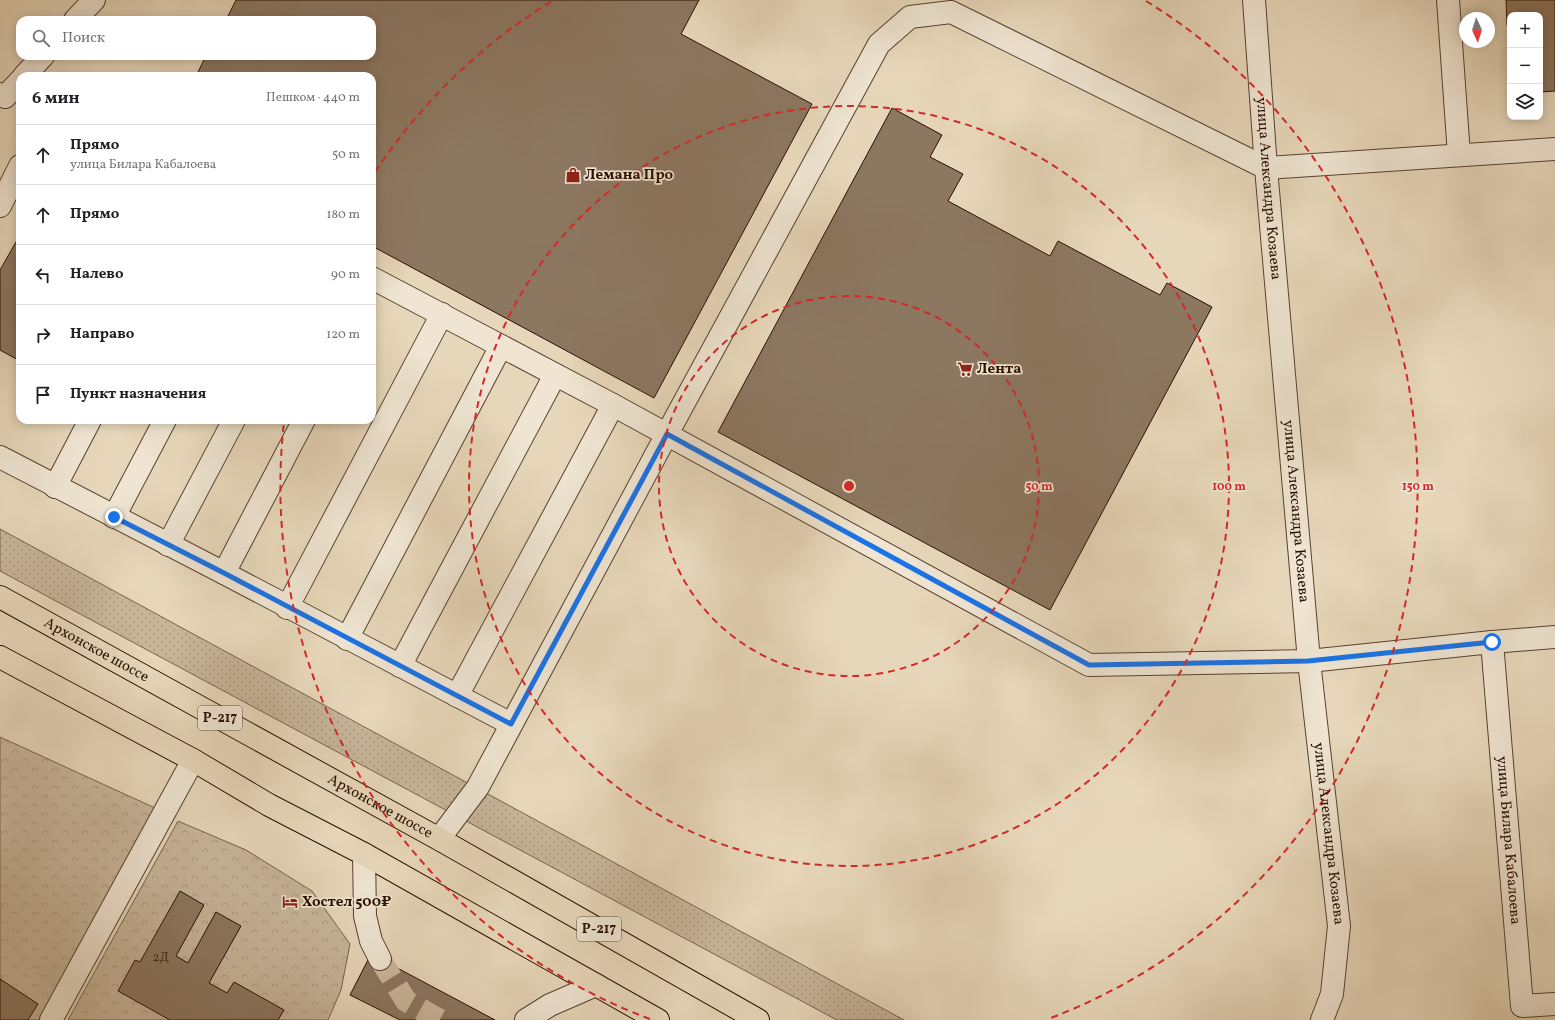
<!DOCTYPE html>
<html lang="ru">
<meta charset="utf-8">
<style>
:root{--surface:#fff;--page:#f6f6f6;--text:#202124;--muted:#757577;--line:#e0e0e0}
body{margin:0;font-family:Vollkorn,serif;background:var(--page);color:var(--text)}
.controls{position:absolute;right:12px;top:12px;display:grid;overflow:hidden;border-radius:8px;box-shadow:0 2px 10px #0003}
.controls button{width:36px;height:36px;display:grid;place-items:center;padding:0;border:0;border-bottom:1px solid var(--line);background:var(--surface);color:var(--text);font:20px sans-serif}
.compass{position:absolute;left:1459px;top:12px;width:36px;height:36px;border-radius:50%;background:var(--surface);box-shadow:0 2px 10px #0003;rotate:176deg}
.stop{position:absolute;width:12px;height:12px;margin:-9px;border:3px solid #1a73e8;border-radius:50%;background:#fff}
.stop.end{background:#1a73e8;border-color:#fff;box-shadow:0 1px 4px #0008}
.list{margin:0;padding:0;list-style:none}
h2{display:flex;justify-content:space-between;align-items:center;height:52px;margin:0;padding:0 16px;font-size:17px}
h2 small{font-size:13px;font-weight:400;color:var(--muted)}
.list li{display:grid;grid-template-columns:26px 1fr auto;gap:12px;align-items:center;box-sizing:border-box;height:60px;padding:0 16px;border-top:1px solid var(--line)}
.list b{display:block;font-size:15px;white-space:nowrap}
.list p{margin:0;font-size:13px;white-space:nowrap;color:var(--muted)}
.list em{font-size:13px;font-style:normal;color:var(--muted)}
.icon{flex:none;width:22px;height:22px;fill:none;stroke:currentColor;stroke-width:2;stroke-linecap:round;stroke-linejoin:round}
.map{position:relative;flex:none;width:1555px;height:1020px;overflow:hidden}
.search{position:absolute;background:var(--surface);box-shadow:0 2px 10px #0003;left:16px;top:16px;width:360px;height:44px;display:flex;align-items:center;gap:10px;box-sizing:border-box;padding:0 14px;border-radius:12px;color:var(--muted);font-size:15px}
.panel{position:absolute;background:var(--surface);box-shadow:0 2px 10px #0003;left:16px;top:72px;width:360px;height:352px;border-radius:12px}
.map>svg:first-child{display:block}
.grass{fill:url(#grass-dots);stroke:#78624d}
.forest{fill:url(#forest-crowns);stroke:#78624d}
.building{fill:#8c7761;stroke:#2a0f00}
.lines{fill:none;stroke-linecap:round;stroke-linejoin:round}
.minor-tunnel{stroke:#cbb99e;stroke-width:22;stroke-dasharray:22 11;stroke-linecap:butt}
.minor-casing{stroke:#59412e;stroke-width:24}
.highway-casing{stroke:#2a0f00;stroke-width:24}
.minor{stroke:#efe5d2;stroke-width:22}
.highway{stroke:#e7d7ba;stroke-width:22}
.route{stroke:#1a73e8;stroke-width:5}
.ring{fill:none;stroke:#d62828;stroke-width:2;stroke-dasharray:7 5}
.labels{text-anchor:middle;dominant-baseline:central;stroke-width:3.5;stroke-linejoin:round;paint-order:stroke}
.number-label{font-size:13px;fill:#422918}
.shield{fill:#efe5d2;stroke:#654f3f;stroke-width:1}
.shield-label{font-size:14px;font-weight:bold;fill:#2a0f00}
.poi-label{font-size:15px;font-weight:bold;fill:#2a0f00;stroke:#efe5d2;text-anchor:start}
.street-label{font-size:15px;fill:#2a0f00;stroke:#efe5d2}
.centre{fill:#d62828;stroke:#efe5d2;stroke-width:2}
.ring-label{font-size:12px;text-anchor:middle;font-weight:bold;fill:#d62828;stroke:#efe5d2;stroke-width:3.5;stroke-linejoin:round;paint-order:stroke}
</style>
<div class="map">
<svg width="1555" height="1020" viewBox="0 0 1555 1020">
<defs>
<pattern id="grass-dots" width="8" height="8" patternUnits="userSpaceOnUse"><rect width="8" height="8" fill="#c7b59a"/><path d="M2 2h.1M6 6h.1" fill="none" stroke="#ab9a83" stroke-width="1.8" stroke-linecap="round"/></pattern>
<pattern id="forest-crowns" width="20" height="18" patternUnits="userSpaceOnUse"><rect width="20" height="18" fill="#c7b59a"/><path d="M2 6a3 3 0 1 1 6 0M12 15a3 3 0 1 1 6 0" fill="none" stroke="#ab9a83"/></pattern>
</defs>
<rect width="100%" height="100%" fill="#e7d7ba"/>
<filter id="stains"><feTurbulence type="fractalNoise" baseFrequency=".005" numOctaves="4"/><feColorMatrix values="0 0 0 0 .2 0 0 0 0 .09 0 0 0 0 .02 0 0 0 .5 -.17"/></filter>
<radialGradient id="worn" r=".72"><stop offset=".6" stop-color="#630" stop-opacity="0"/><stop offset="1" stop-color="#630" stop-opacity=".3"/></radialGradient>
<!-- grass -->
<path class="grass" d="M0 529 904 1020H837L0 571Z"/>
<!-- forest -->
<path class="forest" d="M0 737 155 808 39 1020H0Z
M178 821 246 850 312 891 350 944 341 990 328 1020H68Z"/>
<!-- building -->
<path class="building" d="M236 0H699L681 34 812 104 654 398 372 246V76H196L206 56H372V20H226Z
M1506 0H1555V91L1540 92V15H1510V25H1507Z
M892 108 942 135 930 157 963 174 948 201 1050 256 1058 241 1160 295 1167 283 1212 307 1050 610 718 432Z
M20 235V361L0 350V270Z
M180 891 204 905 176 956 188 963 216 912 241 926 209 983 227 993 234 982 284 1010 278 1020H170L118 991 135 960 140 962Z
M371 954 495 1020H400L350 995Z
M0 979 38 1004 28 1020H0Z"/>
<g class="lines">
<!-- minor-tunnel -->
<path class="minor-tunnel" d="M380 959 406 1001 440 1020"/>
<!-- minor casing -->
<g class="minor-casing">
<g id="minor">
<path id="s1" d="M1254 0 1266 168 1309 661 1339 926 1332 994 1322 1020"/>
<path d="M1448 0 1459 155"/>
<path d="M75 20 94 0"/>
<path d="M24 76 43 56"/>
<path d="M0 94 5 97 20 81"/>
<path d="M0 206 20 166"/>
<path d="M372 278 613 405 1089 665 1309 661 1492 642 1555 637"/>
<path d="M0 457 224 573 511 724"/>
<path d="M55 487 90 420"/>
<path d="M114 517 165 420"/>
<path d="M168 545 234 420"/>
<path d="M224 573 304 420"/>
<path d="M287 608 442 314"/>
<path d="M347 639 501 346"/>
<path id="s2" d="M1492 642 1522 1006 1555 1004"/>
<path d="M400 666 555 375"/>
<path d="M457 696 613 405"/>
<path d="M439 839 478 787 667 434 879 44 910 17 951 12 1266 168 1555 149"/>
<path d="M364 854 365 916 371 941 380 959"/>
<path d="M51 1020 193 760"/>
<path d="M526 1020 550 1005 596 985"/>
</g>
</g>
<!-- highway casing -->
<g class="highway-casing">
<g id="highway">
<path id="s3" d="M0 597 439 839 758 1020"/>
<path d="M0 657 193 760 269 805 364 854 658 1020"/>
</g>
</g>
<!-- minor -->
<use href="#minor" class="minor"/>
<!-- highway -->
<use href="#highway" class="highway"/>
</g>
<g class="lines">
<!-- route -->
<path class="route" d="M114 517 224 573 511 724 667 434 1089 665 1308 661 1492 642"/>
</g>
<!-- distance rings -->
<g class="ring">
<circle cx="849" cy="486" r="190"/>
<circle cx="849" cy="486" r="380"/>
<path d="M650 1019A569 569 0 0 1 284 422M375 172A569 569 0 0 1 552 1M1146 1A569 569 0 0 1 1048 1019"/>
</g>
<!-- icons -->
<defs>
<g id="shop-bare" transform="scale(1.2)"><path d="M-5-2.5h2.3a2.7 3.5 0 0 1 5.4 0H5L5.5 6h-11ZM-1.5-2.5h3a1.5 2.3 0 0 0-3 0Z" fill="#8f2418" stroke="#efe5d2" stroke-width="2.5" paint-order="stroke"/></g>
<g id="supermarket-bare" transform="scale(1.2)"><path d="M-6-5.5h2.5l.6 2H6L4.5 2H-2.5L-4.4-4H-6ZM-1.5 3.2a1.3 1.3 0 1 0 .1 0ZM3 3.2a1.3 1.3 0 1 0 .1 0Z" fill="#8f2418" stroke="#efe5d2" stroke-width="2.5" paint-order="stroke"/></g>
<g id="hotel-bare" transform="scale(1.2)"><path d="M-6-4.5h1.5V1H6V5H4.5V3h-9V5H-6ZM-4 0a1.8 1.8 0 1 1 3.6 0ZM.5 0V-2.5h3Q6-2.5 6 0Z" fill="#8f2418" stroke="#efe5d2" stroke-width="2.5" paint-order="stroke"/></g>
</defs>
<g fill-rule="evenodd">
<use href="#shop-bare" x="573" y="175"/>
<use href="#supermarket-bare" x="965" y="369"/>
<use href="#hotel-bare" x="290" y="902"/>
</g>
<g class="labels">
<!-- number labels -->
<g class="number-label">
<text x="161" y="958">2Д</text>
</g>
<!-- shield labels -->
<g class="shield">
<rect x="198" y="706" width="44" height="24" rx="3"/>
<rect x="577" y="917" width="44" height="24" rx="3"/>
</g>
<g class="shield-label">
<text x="220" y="718">Р-217</text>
<text x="599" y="929">Р-217</text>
</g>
<!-- poi labels -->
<g class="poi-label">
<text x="585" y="175">Лемана Про</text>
<text x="977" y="369">Лента</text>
<text x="302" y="902">Хостел 500₽</text>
</g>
<!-- street labels -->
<g class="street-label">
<text stroke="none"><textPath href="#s1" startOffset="189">улица Александра Козаева</textPath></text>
<text stroke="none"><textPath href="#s1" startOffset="513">улица Александра Козаева</textPath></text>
<text stroke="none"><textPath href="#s3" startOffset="110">Архонское шоссе</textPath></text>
<text stroke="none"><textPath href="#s3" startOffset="434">Архонское шоссе</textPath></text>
<text stroke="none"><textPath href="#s1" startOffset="837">улица Александра Козаева</textPath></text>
<text stroke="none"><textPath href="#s2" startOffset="199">улица Билара Кабалоева</textPath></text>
</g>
</g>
<circle cx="849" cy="486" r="6" class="centre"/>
<g class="ring-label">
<text x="1039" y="490">50 m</text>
<text x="1229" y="490">100 m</text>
<text x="1418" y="490">150 m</text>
</g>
<rect width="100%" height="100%" filter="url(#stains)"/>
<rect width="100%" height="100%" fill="url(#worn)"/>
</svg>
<div class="controls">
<button>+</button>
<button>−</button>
<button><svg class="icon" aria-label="layers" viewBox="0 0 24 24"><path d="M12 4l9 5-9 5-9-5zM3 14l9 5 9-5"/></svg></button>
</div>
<svg class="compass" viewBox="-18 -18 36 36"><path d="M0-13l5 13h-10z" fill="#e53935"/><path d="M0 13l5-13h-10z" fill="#757577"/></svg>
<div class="stop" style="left:1492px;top:642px"></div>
<div class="stop end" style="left:114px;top:517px"></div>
<div class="search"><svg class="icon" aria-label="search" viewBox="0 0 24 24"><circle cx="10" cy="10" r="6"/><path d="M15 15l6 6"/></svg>Поиск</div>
<section class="panel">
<h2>6 мин<small>Пешком · 440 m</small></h2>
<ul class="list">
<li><svg class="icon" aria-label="ahead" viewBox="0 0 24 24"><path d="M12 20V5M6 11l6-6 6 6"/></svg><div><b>Прямо</b><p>улица Билара Кабалоева</p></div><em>50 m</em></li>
<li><svg class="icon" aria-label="ahead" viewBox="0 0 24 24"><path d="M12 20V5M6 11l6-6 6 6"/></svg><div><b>Прямо</b></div><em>180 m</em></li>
<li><svg class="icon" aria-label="left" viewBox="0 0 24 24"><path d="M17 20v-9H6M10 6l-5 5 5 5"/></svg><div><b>Налево</b></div><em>90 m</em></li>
<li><svg class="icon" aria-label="right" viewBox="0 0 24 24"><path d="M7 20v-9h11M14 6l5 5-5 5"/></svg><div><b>Направо</b></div><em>120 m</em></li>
<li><svg class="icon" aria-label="arrive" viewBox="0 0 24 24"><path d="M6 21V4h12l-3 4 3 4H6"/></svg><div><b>Пункт назначения</b></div></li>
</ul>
</section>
</div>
